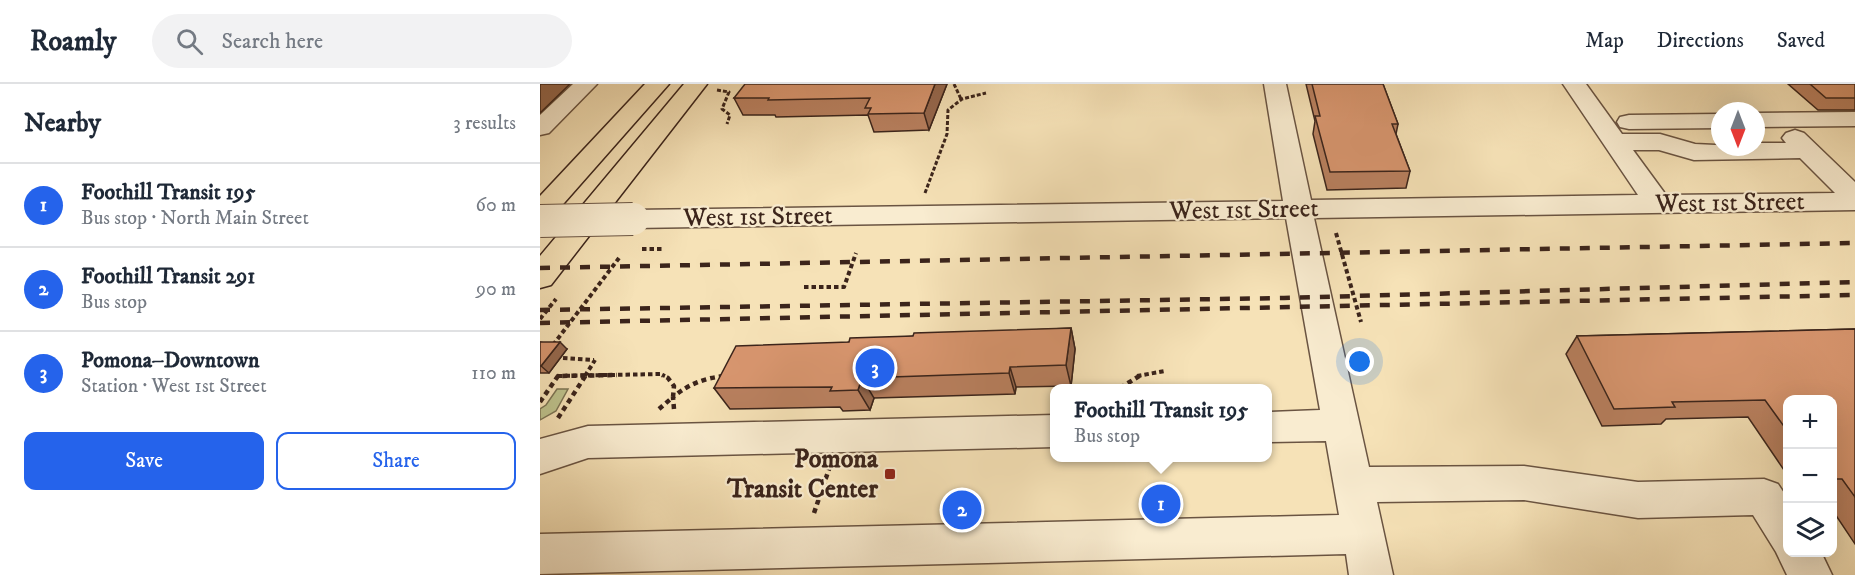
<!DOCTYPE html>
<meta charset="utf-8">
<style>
:root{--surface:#fff;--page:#f2f2f3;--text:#1f2937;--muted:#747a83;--line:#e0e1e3;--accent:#2563eb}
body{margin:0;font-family:"IM FELL DW Pica",serif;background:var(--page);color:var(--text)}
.controls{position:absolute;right:18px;bottom:18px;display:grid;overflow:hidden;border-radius:12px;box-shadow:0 6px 24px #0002}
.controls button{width:54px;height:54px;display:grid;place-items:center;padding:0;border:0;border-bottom:2px solid var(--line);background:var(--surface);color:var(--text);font:30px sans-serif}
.compass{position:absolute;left:1171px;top:18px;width:54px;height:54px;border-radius:50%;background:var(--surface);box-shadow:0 6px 24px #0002;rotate:180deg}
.you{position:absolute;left:820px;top:278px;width:21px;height:21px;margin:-15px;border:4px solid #fff;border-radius:50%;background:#1a73e8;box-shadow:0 0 0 9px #1a73e833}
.badge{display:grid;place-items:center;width:39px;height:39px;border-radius:50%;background:var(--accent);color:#fff;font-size:20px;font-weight:700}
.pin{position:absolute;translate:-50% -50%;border:3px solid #fff;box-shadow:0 2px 6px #0006}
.popup{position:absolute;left:510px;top:300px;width:222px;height:78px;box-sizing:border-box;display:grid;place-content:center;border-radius:12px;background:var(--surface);filter:drop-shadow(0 2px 4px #0005);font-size:20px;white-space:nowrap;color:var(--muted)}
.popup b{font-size:22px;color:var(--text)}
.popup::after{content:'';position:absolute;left:50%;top:100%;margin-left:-12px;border:12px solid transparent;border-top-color:var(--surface)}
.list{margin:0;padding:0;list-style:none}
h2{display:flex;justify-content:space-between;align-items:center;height:78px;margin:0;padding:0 24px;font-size:26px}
h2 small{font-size:20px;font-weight:400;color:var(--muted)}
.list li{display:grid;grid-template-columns:39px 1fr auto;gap:18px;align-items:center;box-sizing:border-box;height:84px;padding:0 24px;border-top:2px solid var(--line)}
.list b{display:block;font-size:22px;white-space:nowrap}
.list p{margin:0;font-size:20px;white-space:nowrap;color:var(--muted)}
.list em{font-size:20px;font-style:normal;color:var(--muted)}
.actions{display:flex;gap:12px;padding:18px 24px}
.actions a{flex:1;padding:14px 0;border:2px solid var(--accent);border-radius:12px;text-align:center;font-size:21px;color:var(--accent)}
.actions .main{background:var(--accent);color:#fff}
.icon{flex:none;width:33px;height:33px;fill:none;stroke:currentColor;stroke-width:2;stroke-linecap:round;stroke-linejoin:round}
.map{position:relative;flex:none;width:1315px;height:491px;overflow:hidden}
header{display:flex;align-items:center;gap:36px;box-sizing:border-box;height:84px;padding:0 30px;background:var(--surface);border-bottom:2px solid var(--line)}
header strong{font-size:28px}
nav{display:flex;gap:33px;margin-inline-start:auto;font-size:21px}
.search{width:420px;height:54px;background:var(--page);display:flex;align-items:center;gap:15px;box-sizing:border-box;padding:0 21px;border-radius:33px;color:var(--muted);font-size:22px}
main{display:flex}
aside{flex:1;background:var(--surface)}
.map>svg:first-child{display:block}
.green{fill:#bec38d;stroke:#7c7454;stroke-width:1.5}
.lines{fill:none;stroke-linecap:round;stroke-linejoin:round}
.minor-casing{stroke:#6a5442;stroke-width:3}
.major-casing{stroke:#3b241b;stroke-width:3}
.path-far2{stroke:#3b241b;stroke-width:3;stroke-dasharray:4 2;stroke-linecap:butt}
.path-far1{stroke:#3b241b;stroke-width:4;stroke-dasharray:4.5 3;stroke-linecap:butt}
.path{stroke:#3b241b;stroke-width:4.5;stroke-dasharray:5 4;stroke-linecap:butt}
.minor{fill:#f9ecd0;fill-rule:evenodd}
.major{fill:#f6e2b7;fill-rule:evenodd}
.rail{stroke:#3b241b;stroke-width:4.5;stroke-dasharray:10 10;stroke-linecap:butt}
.minor-bridge-casing{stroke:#6a5442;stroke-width:34;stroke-linecap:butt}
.path-bridge{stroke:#3b241b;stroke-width:4;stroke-dasharray:4.5 3;stroke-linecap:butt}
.minor-bridge{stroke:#f9ecd0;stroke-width:32}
.wall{fill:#b9805f;stroke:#3b241b;stroke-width:1.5}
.shaded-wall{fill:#96684d;stroke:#3b241b;stroke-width:1.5}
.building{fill:#d7956e;stroke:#3b241b;stroke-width:1.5}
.poi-dot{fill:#8f2418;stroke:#f9ecd0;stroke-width:2}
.labels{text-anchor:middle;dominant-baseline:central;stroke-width:4.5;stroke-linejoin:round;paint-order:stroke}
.street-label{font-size:26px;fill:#3b241b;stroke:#f9ecd0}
.poi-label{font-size:26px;font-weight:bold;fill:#3b241b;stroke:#f9ecd0;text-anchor:end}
</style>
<header>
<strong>Roamly</strong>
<div class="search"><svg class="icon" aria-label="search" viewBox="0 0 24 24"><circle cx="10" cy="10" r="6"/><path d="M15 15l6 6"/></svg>Search here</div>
<nav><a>Map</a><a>Directions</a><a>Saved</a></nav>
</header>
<main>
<aside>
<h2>Nearby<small>3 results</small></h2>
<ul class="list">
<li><span class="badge">1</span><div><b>Foothill Transit 195</b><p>Bus stop · North Main Street</p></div><em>60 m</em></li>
<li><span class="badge">2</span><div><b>Foothill Transit 291</b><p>Bus stop</p></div><em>90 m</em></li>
<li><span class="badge">3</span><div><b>Pomona–Downtown</b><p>Station · West 1st Street</p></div><em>110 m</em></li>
</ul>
<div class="actions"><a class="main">Save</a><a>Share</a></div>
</aside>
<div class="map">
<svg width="1315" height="491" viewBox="0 0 1315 491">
<rect width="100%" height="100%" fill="#f6e2b7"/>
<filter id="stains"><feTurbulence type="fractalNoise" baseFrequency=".00333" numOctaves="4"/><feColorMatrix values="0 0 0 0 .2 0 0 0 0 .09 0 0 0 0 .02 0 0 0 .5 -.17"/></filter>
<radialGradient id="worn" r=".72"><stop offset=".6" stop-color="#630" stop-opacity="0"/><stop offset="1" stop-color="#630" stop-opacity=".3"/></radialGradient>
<!-- green -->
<path class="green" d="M17 305H28L16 327 0 336V325L6 321Z"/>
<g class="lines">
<!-- minor casing -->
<g class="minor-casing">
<path id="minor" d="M33 0H57L9 49 0 51V31Z
M724 0H746L771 116 1098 111 1023 0H1046L1082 50H1120L1155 60 1216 63V59H1246L1242 54 1246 49 1255 46 1264 49 1315 98V126L774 134 829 383 984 382 1098 398 1224 395 1238 400 1248 415V468H1281L1292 491H1247L1236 468 1213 431 1098 434 984 416 837 418 853 491H809L806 470 0 490V450L799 431 786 357 728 358V328L780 326 746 134 93 144 83 141 79 135 83 129 93 126 743 117ZM1093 66H1119L1154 76 1260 74 1295 109 1126 111Z
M1315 28V42L1216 43V29Z
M1180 30V44L1089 45 1080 43 1077 38 1080 33 1089 31Z
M514 331V363L48 374 0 390V355L48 342Z"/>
</g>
<!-- major casing -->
<g class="major-casing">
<path id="major" d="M105 0H129L10 135 0 138V112Z
M144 0H167L11 201 0 204V172Z"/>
</g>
<!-- path-far2 -->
<path class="path-far2" d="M414 0 421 15
M177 6 189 8 182 25 190 31 187 40
M385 109 407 50 408 26 422 15 446 9"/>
<!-- path-far1 -->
<path class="path-far1" d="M796 149 821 238
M102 165H122
M264 203H304L316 169
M0 235 16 215
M23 274 54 276
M18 292 120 290 125 292
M45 292 55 276
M181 292H185
M597 292 625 287"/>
<!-- path -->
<path class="path" d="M580 304 601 291
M0 318 18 292 77 291
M119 325 133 313 134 302 128 294 122 291
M134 325 133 313C149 300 164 294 185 292
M18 334 46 291
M274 429 290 382"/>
<!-- minor -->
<use href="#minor" class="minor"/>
<!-- major -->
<use href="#major" class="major"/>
<!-- rail -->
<path class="rail" d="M0 184 1315 159
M0 226 744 214 1315 198
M0 239 1315 211"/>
<!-- minor-bridge casing -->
<g class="minor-bridge-casing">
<path id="minor-bridge" d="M0 137 93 135"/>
</g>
<!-- path-bridge -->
<path class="path-bridge" d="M13 261 79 174"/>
<!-- minor-bridge -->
<use href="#minor-bridge" class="minor-bridge"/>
</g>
<!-- wall -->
<path class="wall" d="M407 0 389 46 334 48 328 31 236 33 235 31H203L194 14Z
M766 0H843L858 40 856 50 870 87 866 104 787 106 773 50 775 37Z
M1248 0H1315V26H1278Z
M531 244 535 265 531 302 476 303 475 310 334 314 330 326 303 327 300 323 190 325 174 304 309 258 373 252Z
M1315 245V460L1293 427V315H1248V392L1208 333 1126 335 1121 340 1062 342 1026 270 1037 252Z
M0 258 27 265 9 289H0Z"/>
<!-- shaded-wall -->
<path class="shaded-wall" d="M0 0H30L0 29Z
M395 0H407L389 46 384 29Z
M531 244 535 265 531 302 526 281Z
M20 258 27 265 9 289 1 282Z
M470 283 476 303 475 310 469 289Z
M322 294 334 314 330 326 318 306Z"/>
<!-- building -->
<path class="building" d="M205 0H395L384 29 328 30 331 24H325L330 14 228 16 229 14H194Z
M772 0H843L858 40H852L870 87 790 88 775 32H780Z
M1270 0H1315V14H1286Z
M531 244 526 281 470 283 469 289 322 294 318 306 290 307 292 303 174 304 196 262 309 258 310 254 373 252 374 249Z
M1315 245V413L1302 395H1293V315H1248V348L1225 316 1132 318 1135 323 1074 325 1037 252Z
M0 258H20L1 282H0Z"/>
<!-- markers -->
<rect class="poi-dot" x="344" y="384" width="12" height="12" rx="3"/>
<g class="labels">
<!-- street labels -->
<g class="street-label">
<text transform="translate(1190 119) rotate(-1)">West 1st Street</text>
<text transform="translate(704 126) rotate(-1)">West 1st Street</text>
<text transform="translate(218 133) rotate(-1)">West 1st Street</text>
</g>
<!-- poi labels -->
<g class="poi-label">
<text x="338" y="375">Pomona<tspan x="338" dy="30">Transit Center</tspan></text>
</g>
</g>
<rect width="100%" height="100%" filter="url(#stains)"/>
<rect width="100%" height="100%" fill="url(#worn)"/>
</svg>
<div class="controls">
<button>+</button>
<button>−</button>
<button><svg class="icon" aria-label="layers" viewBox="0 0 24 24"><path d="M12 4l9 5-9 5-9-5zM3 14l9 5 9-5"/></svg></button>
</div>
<svg class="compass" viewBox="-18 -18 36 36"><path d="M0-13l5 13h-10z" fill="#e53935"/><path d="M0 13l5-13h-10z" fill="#747a83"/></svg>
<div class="you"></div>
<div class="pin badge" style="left:621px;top:420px">1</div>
<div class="popup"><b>Foothill Transit 195</b>Bus stop</div>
<div class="pin badge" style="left:422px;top:426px">2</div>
<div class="pin badge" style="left:335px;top:284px">3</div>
</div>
</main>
